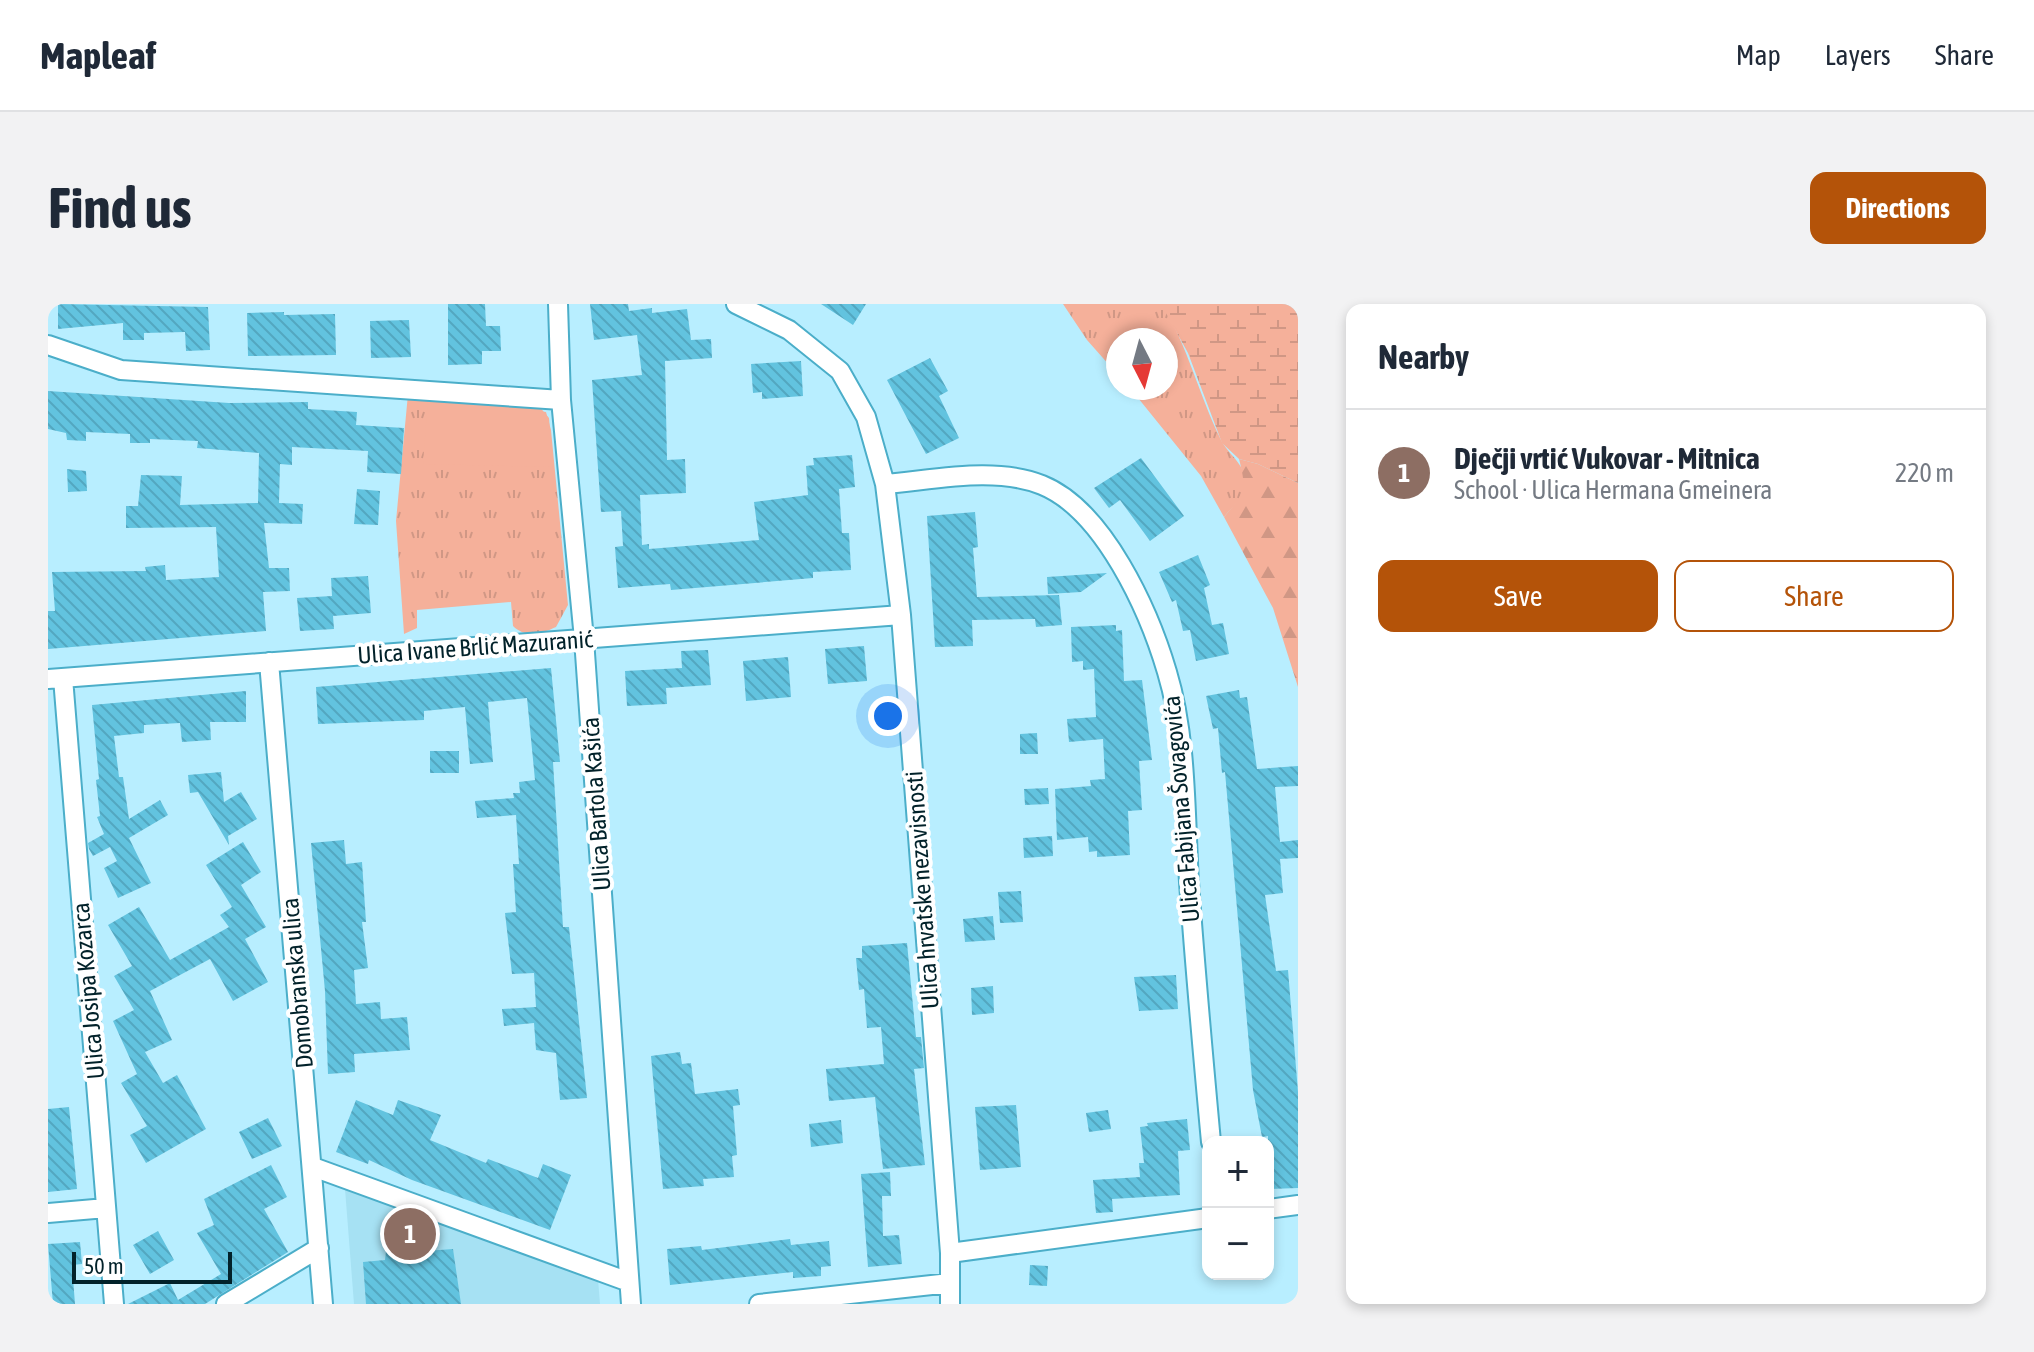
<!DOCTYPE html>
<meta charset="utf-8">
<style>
:root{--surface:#fff;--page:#f2f2f3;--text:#1f2937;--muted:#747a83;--line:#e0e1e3;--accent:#b45309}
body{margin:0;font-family:"Asap Condensed",sans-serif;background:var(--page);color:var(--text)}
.controls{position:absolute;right:24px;bottom:24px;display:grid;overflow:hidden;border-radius:16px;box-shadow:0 4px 12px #0003}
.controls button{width:72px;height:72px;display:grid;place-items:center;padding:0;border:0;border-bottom:2px solid var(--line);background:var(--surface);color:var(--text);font:40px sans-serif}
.compass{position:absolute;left:1058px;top:24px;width:72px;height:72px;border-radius:50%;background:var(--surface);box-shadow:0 4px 12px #0003;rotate:174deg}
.scale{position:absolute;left:24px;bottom:20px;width:160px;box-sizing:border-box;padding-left:8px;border:4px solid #02222a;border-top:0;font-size:22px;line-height:28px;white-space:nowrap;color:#02222a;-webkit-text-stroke:6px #fff;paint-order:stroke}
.you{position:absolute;left:840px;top:412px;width:28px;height:28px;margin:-20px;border:6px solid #fff;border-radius:50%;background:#1a73e8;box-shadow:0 0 0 12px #1a73e833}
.badge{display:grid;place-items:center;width:52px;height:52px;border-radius:50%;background:var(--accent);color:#fff;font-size:26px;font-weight:700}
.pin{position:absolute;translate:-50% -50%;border:4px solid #fff;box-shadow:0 2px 8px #0006}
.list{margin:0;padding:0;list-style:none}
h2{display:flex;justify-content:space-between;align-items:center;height:104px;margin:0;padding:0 32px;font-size:34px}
h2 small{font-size:26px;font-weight:400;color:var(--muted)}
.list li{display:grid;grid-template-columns:52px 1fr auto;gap:24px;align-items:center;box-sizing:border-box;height:128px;padding:0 32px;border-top:2px solid var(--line)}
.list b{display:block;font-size:30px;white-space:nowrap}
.list p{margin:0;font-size:26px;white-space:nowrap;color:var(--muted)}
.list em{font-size:26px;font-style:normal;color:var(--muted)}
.actions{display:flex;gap:16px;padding:24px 32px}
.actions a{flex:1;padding:18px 0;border:2px solid var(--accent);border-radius:16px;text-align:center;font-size:28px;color:var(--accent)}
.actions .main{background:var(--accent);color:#fff}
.map{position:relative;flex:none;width:1250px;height:1000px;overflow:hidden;border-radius:16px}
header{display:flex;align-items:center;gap:48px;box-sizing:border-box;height:112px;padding:0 40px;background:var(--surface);border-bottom:2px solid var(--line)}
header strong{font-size:38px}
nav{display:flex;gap:44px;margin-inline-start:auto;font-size:28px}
.intro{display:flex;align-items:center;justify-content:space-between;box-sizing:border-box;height:192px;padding:0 48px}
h1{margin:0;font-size:56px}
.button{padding:20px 36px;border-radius:16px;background:var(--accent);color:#fff;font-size:28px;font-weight:700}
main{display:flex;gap:48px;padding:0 48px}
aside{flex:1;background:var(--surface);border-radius:16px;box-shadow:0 4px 12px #0003}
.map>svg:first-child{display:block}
.built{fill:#a6e1f3}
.grass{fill:url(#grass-tufts)}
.forest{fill:url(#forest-firs)}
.wetland{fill:url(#wetland-marsh)}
.park{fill:#f5b09a}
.building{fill:url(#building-back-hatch)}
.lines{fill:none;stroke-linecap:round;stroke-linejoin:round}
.minor-casing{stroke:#4baec9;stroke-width:22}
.minor{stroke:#fff;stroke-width:18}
.labels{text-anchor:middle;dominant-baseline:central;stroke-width:8;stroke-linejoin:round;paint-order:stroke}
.street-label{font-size:24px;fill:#02222a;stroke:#fff}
</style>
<header>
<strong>Mapleaf</strong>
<nav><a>Map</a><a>Layers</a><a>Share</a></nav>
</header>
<div class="intro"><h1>Find us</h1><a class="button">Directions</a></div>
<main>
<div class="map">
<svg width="1250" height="1000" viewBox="0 0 1250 1000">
<defs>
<pattern id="grass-tufts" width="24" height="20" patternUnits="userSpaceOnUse" patternTransform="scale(2)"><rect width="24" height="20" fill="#f5b09a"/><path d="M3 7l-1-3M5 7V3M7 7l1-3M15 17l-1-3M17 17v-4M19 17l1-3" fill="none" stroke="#d09785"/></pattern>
<pattern id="forest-firs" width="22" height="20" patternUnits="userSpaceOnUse" patternTransform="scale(2)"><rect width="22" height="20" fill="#f5b09a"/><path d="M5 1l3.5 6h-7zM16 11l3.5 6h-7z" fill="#d09785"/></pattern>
<pattern id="wetland-marsh" width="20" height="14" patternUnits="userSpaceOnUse" patternTransform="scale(2)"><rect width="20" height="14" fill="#f5b09a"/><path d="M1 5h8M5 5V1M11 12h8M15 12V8" fill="none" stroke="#d09785"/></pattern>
<pattern id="building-back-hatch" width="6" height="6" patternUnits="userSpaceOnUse" patternTransform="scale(2)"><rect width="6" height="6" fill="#62c3df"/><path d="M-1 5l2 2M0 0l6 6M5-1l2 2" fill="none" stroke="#53a7c0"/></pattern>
</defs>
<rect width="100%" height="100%" fill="#b8eeff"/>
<!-- built -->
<path class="built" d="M297 885 550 975 552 1000H306Z"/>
<!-- grass -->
<path class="grass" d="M1015 0H1114C1140 43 1151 91 1173 136 1181 152 1200 161 1197 183 1195 195 1183 204 1176 213L1153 172 1082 84H1118V36H1070V71L1039 36Z
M360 90 498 108 503 126 520 301 508 323C493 330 477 334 465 322L463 298 369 306V324L356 330 348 217Z"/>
<!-- forest -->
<path class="forest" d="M1191 155 1210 160 1250 179V383L1225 304 1176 213C1197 188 1199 186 1191 155Z"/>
<!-- wetland -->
<path class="wetland" d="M1113 0H1250V179L1210 160 1191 155 1174 139 1140 49Z"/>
<!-- park -->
<path class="park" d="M380 92 490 101 501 114 505 163 375 160Z"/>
<!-- building -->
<path class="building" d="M10 0 160 3 162 46 138 47 137 28 96 29V36H75V19L10 25Z
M400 0H437L438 22H452L453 47H434V60L400 61Z
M542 0H580L581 7 604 4V9L639 5 643 36 663 35 664 54 617 57 619 156 637 155 638 189 592 191 594 241 601 240V245L711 236 706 198 760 191 758 162 766 161 765 154 804 151 807 183 791 185 794 229H801L803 266 765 268V274L623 286 622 280 570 284 567 243 575 242 573 207 553 208 544 76 594 71 589 31 546 36Z
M773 0H818L805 21Z
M236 8V11L287 10 288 51 200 52 199 9Z
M361 16 363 53 323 54 322 17Z
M882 54 900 87 891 92 911 134 878 150 839 76Z
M753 57 755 92 714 95V88L705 89 703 60Z
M0 87 181 99 260 98V105L309 108 308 121 356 124 353 170 319 168 320 147 244 143V161L232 160 231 199 255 200 254 220 216 219 221 264H241L242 287 215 288 218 327 0 345V307H7L4 268 98 267 97 263 117 261 118 276 171 273 168 223 78 224V202H90L93 171 134 172 132 201 210 199 211 149 149 144 150 137 102 135V139H82V130L38 128V137L19 136 18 129 0 125Z
M1093 154 1136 212 1102 237 1072 196 1061 204 1046 184Z
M19 165 38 167 39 187 20 188Z
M309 185 332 187 330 221 306 220Z
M927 208 930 243 925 244 929 293 1011 291 1014 321 988 323 987 315 924 316 925 342 887 343 879 212Z
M1150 251 1162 281 1156 284 1164 321 1175 319 1181 350 1148 357 1142 326 1135 327 1128 296 1124 298 1111 268Z
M1059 269 1033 288 1000 290 999 273Z
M320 272 323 309 285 312 286 325 252 327 249 294 284 292 283 274Z
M1068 321V327L1074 326 1076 377 1094 376 1104 456 1091 457 1094 506 1080 507 1082 551 1049 553V547L1041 548 1040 533 1009 536 1007 485 1043 482 1042 476 1057 475 1055 435 1021 438 1019 415 1048 413 1046 365 1035 366V357L1024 358 1023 323Z
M816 342 819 377 780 380 777 345Z
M660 346 663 381 618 384 619 400 579 402 577 367 634 364 633 347Z
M740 353 743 393 698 397 695 357Z
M503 364 512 458H505L515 623H521L539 794 512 796 508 749 488 746 486 719 456 722 454 705 488 703 486 669 464 670 457 609 468 608 465 560H471L468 511 429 514 427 497 466 494 465 489H472L471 478 487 476 479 394 440 398 445 458 422 460 417 403 376 407V416L270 420 268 383Z
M1191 386 1192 394 1199 393 1209 465 1250 462V482L1227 483 1232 538 1250 536V554L1232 555 1235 589 1217 591 1228 667 1240 666 1250 788V884L1220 885V832L1214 833 1205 786 1177 468 1174 469 1170 424 1165 425 1158 392Z
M198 387V418H162L163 436 134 438 132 419 96 421V429L66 432 71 473H75L81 515 112 496 120 511 81 534 103 579 70 594 56 564 69 557 62 543 45 552 41 545 40 539 56 530 49 513 52 512 48 476 51 475 44 401Z
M989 429 990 450H972V430Z
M382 447H411V469H382Z
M173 468 176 498 193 488 209 515 180 532 181 541 150 488 142 489 140 471Z
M1000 484 1001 500 977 501 976 485Z
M1004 532 1005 552 976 554 975 534Z
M296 536 298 560 314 558 318 618H314L320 664 306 666 308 700 332 698 333 715 359 713 362 746 306 750 307 768 280 770 277 687 263 539Z
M195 538 213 568 193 581 218 623 197 635 220 678 185 697 162 655 102 687 124 736 97 748 115 779 129 771 158 825 98 859 82 831 99 822 73 779 89 770 65 717 86 706 66 672 84 662 60 621 91 603 122 656 181 623 172 611 184 603 158 561Z
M973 587 975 618 952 619 950 588Z
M945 612 947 636 917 638 915 615Z
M859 639 868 733H873L876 764 866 765 877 861 835 865 827 793 781 797 778 765 836 760 833 723 819 724 816 685 811 686 808 654H814V642Z
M1128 671 1130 705 1091 707 1086 673Z
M945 682 946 709 924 711 923 684Z
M632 748 634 760 643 759 647 790 690 785 692 801 685 802 689 851 684 852 686 873 655 875 656 882 615 885 603 752Z
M308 796 345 811 350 796 393 811 382 836 438 859 440 855 490 874 495 860 523 871 502 926 364 876 321 856 320 860 288 848Z
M968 801 973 863 932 866 927 803Z
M21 803 29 885 0 888V805Z
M1060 806 1063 825 1041 828 1038 809Z
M220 814 234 842 204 855 191 828Z
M1139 815 1142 846 1130 847 1132 891 1064 895 1065 908 1048 909 1045 876 1092 873 1091 859H1096L1092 823 1100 822 1099 819Z
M793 816 795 839 763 843 761 820Z
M223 861 239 893 216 905 240 948 157 1000H80L122 979 130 996 173 970 149 929 166 921 156 895Z
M842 868 843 892H834L835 932 851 931 854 960 820 963 813 870Z
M110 927 126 956 102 970 85 941Z
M377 935 378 947 405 945 413 1000H318L315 958 337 956 339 938Z
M742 935 743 941 781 937 783 962 773 963V972L745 974V968L622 981 619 945 653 942 654 946Z
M32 938 34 960 24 961 27 1000H5L0 940Z
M982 961 1000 962 999 982 981 981Z"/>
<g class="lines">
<!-- minor casing -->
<g class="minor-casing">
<path id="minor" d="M510 0 513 96 536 335 583 1000
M688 0 741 26 792 67 818 113 837 180 853 311 902 949V1000
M0 41 73 66 513 96
M837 180C886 176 947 162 994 181 1056 206 1101 307 1119 368 1139 434 1137 510 1141 578 1147 665 1155 751 1163 838
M221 358 275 1000
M15 374 66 1000
M0 375 853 311
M265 863 581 978
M1220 905 1250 901
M0 909 58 904
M902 949 1160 914
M178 1000 271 944
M711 1000 902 979"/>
</g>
<!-- minor -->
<use href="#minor" class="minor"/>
</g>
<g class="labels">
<!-- street labels -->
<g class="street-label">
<text transform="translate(427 343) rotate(-4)">Ulica Ivane Brlić Mazuranić</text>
<text transform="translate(548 500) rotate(-94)">Ulica Bartola Kašića</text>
<text transform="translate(1133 505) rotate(-95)">Ulica Fabijana Šovagovića</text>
<text transform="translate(874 586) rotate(-94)">Ulica hrvatske nezavisnosti</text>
<text transform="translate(249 679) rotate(-95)">Domobranska ulica</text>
<text transform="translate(40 687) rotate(-95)">Ulica Josipa Kozarca</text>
</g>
</g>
</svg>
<div class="controls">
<button>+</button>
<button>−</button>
</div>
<svg class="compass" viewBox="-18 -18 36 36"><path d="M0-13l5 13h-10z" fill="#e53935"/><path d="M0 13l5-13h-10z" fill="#747a83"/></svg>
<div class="scale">50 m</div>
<div class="you"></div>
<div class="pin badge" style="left:362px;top:930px;background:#8d6e63">1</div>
</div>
<aside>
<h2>Nearby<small></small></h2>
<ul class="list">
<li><span class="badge" style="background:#8d6e63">1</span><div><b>Dječji vrtić Vukovar - Mitnica</b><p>School · Ulica Hermana Gmeinera</p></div><em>220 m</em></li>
</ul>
<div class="actions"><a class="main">Save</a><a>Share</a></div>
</aside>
</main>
